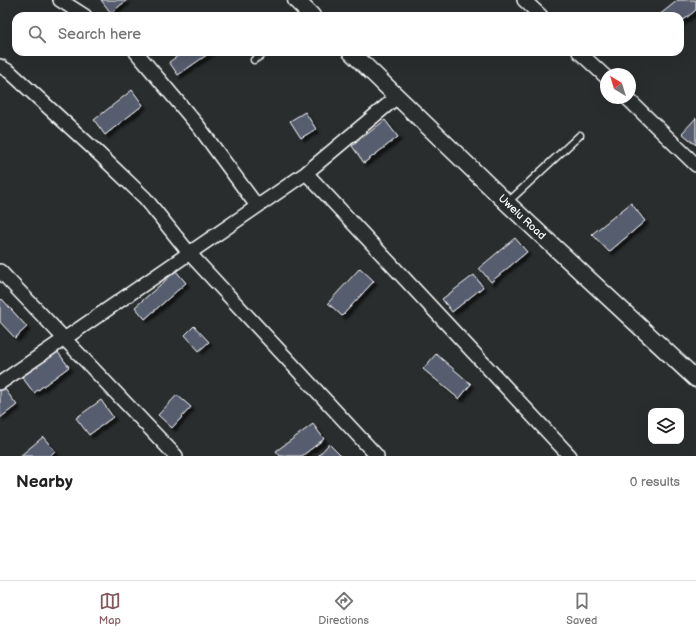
<!DOCTYPE html>
<style>
:root{--surface:#fff;--page:#f6f6f6;--text:#222;--muted:#767676;--line:#e0e0e0;--accent:#85585c}
body{margin:0;font-family:"Balsamiq Sans",sans-serif;background:var(--page);color:var(--text)}
.controls{position:absolute;right:12px;bottom:12px;display:grid;overflow:hidden;border-radius:8px;box-shadow:0 4px 16px #0002}
.controls button{width:36px;height:36px;display:grid;place-items:center;padding:0;border:0;border-bottom:1px solid var(--line);background:var(--surface);color:var(--text);font:20px sans-serif}
.compass{position:absolute;left:600px;top:68px;width:36px;height:36px;border-radius:50%;background:var(--surface);box-shadow:0 4px 16px #0002;rotate:322deg}
.list{margin:0;padding:0;list-style:none}
h2{display:flex;justify-content:space-between;align-items:center;height:52px;margin:0;padding:0 16px;font-size:17px}
h2 small{font-size:13px;font-weight:400;color:var(--muted)}
.icon{flex:none;width:22px;height:22px;fill:none;stroke:currentColor;stroke-width:2;stroke-linecap:round;stroke-linejoin:round}
.map{position:relative;flex:none;width:696px;height:456px;overflow:hidden}
.search{position:absolute;background:var(--surface);box-shadow:0 4px 16px #0002;left:12px;right:12px;top:12px;height:44px;display:flex;align-items:center;gap:10px;box-sizing:border-box;padding:0 14px;border-radius:12px;color:var(--muted);font-size:15px}
.sheet{height:124px;background:var(--surface)}
nav{display:flex;justify-content:space-around;align-items:center;box-sizing:border-box;height:56px;border-top:1px solid var(--line);background:var(--surface);font-size:11px;color:var(--muted)}
nav a{display:grid;justify-items:center;gap:2px}
nav .on{color:var(--accent)}
.map>svg:first-child{display:block}
.building{fill:#575d6e;stroke:#fff;filter:url(#shadow)}
.lines{fill:none;stroke-linecap:round;stroke-linejoin:round}
.service-casing{stroke:#fff;stroke-width:9}
.minor-casing{stroke:#fff;stroke-width:16}
.tertiary-casing{stroke:#fff;stroke-width:19}
.service{stroke:#2a2d2e;stroke-width:6}
.minor{stroke:#2a2d2e;stroke-width:13}
.tertiary{stroke:#2a2d2e;stroke-width:16}
.labels{text-anchor:middle;dominant-baseline:central;stroke-width:4;stroke-linejoin:round;paint-order:stroke}
.street-label{font-size:11px;fill:#fff;stroke:#2a2d2e}
</style>
<div class="map">
<svg width="696" height="456" viewBox="0 0 696 456">
<defs>
<filter id="shadow"><feDropShadow dx="3.5" dy="3.5" stdDeviation="1" flood-color="#0009"/></filter>
</defs>
<rect width="100%" height="100%" fill="#2a2d2e"/>
<filter id="ink" filterUnits="userSpaceOnUse"><feTurbulence type="fractalNoise" baseFrequency=".025" numOctaves="2"/><feDisplacementMap in="SourceGraphic" scale="8" xChannelSelector="R" yChannelSelector="G"/><feConvolveMatrix kernelMatrix="1 2 1 2 8 2 1 2 1" color-interpolation-filters="sRGB"/></filter>
<g filter="url(#ink)">
<!-- building -->
<path class="building" d="M101 0H127L111 13Z
M678 0H696V10L680 23V16H658Z
M184 52H211L178 75 169 62Z
M132 90 143 105 105 135 94 120Z
M305 112 316 129 301 138 290 121Z
M696 118V145L682 133Z
M385 120 398 137 364 163 352 146Z
M631 203 645 221 609 252 592 234Z
M515 238 527 252 491 282 479 268Z
M360 268 374 281 342 316 328 303Z
M176 271 186 283 145 319 135 307Z
M474 275 483 287 452 312 442 299Z
M2 299 27 327 15 338 0 322V301Z
M194 326 209 342 199 351 185 335Z
M57 351 69 367 34 393 22 377Z
M436 354 471 384 459 399 423 369Z
M1 384 17 405 0 418V385Z
M177 395 191 407 172 428 158 415Z
M101 400 113 417 89 435 76 418Z
M313 424 324 439 302 456H280L276 451Z
M43 437 55 451 50 456H20Z
M329 444 341 456H318Z"/>
<g class="lines">
<!-- service casing -->
<g class="service-casing">
<path id="service" d="M254 60 266 52
M508 202 580 135"/>
</g>
<!-- minor casing -->
<g class="minor-casing">
<path id="minor" d="M60 0 85 16
M524 0 541 16
M136 52 199 127 257 206
M579 52 606 77
M0 66 10 72 97 152 145 198 190 254 377 456
M627 98 696 165
M306 173 570 456
M0 271 176 456
M0 383 306 173 398 96"/>
</g>
<!-- tertiary casing -->
<g class="tertiary-casing">
<path id="tertiary" d="M296 0 312 16
M351 52 507 203 696 379"/>
</g>
<!-- service -->
<use href="#service" class="service"/>
<!-- minor -->
<use href="#minor" class="minor"/>
<!-- tertiary -->
<use href="#tertiary" class="tertiary"/>
</g>
</g>
<g class="labels">
<!-- street labels -->
<g class="street-label">
<text transform="translate(522 217) rotate(43)">Uwelu Road</text>
</g>
</g>
</svg>
<div class="controls">
<button><svg class="icon" aria-label="layers" viewBox="0 0 24 24"><path d="M12 4l9 5-9 5-9-5zM3 14l9 5 9-5"/></svg></button>
</div>
<svg class="compass" viewBox="-18 -18 36 36"><path d="M0-13l5 13h-10z" fill="#e53935"/><path d="M0 13l5-13h-10z" fill="#767676"/></svg>
<div class="search"><svg class="icon" aria-label="search" viewBox="0 0 24 24"><circle cx="10" cy="10" r="6"/><path d="M15 15l6 6"/></svg>Search here</div>
</div>
<section class="sheet">
<h2>Nearby<small>0 results</small></h2>
<ul class="list">
</ul>
</section>
<nav>
<a class="on"><svg class="icon" aria-label="map" viewBox="0 0 24 24"><path d="M3 6l6-2 6 2 6-2v14l-6 2-6-2-6 2zM9 4v14M15 6v14"/></svg>Map</a>
<a><svg class="icon" aria-label="directions" viewBox="0 0 24 24"><path d="M12 3l9 9-9 9-9-9zM9 14v-3h6M13 9l2 2-2 2"/></svg>Directions</a>
<a><svg class="icon" aria-label="saved" viewBox="0 0 24 24"><path d="M7 4h10v16l-5-4-5 4z"/></svg>Saved</a>
</nav>
